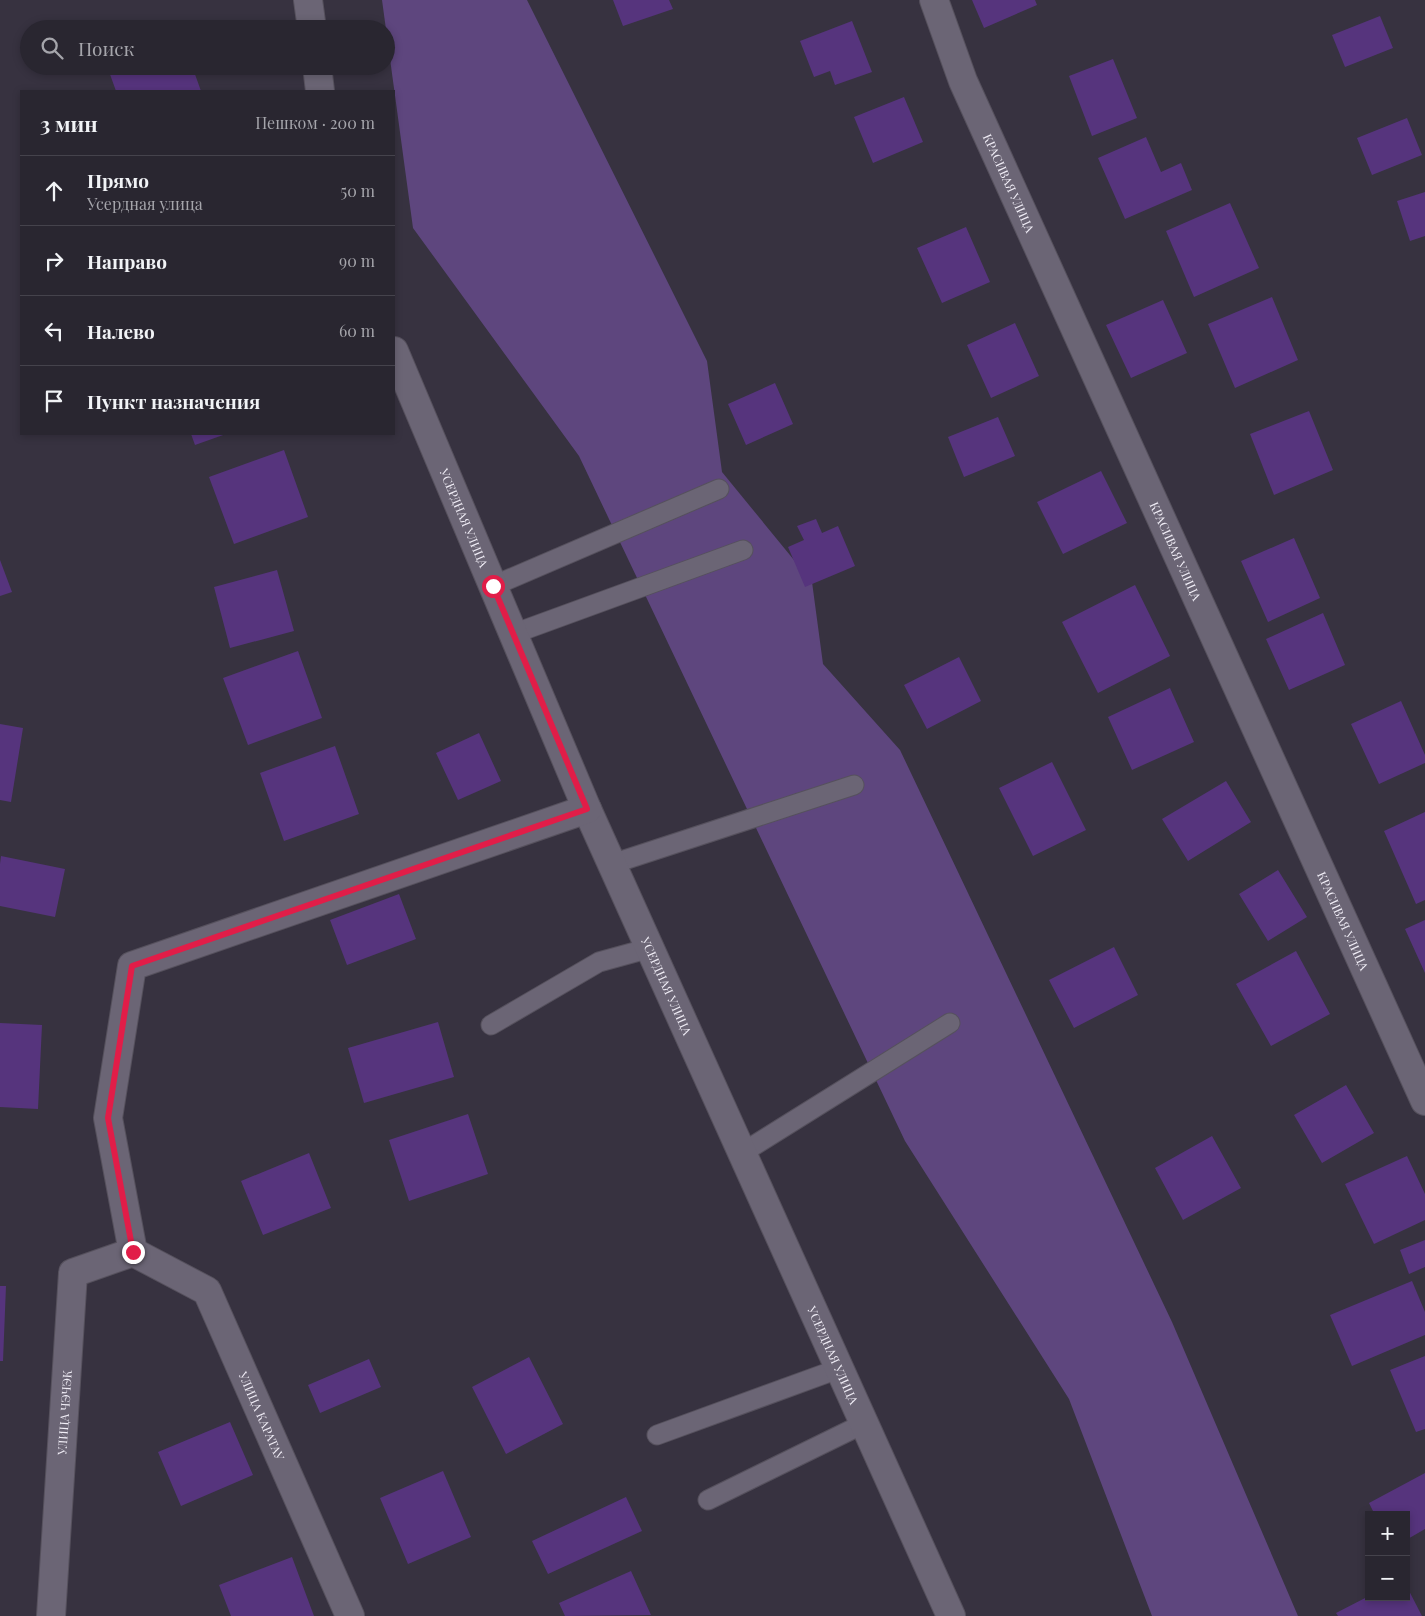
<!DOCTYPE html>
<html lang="ru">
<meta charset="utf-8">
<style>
:root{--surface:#292630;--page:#35323c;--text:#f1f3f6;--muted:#a5a5ab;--line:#45434c}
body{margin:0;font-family:"Playfair Display",serif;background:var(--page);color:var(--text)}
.controls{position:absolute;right:15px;bottom:15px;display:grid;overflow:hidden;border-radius:0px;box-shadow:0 2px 8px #0003}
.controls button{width:45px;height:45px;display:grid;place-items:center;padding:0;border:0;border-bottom:1px solid var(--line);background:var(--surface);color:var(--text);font:25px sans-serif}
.stop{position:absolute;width:15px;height:15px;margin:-11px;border:4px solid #e11d48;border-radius:50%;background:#fff}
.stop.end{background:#e11d48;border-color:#fff;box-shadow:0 1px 5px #0008}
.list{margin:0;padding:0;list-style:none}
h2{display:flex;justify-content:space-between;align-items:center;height:65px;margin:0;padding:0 20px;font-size:21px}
h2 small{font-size:16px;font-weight:400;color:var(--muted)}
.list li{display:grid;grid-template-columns:32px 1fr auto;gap:15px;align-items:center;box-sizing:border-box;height:70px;padding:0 20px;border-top:1px solid var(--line)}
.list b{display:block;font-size:19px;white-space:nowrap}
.list p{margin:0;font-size:16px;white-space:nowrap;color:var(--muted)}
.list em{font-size:16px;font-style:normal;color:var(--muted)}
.icon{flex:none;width:28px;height:28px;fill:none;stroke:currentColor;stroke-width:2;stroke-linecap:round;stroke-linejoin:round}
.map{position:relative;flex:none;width:1425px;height:1616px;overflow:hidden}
.search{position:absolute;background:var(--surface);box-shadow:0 2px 8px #0003;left:20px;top:20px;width:375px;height:55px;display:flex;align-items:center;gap:12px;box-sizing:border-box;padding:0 18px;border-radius:28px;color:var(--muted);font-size:19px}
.panel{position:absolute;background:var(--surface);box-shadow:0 2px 8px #0003;left:20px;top:90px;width:375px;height:345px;border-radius:0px}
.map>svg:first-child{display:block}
.green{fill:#5e467e}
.building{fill:#56347d}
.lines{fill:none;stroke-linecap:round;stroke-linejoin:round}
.lane-casing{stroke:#56515d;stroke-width:21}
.street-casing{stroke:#56515d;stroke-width:30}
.lane{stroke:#6b6575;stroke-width:19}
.street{stroke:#6b6575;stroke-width:28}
.route{stroke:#e11d48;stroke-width:6}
.labels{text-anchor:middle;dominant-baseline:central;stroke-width:4;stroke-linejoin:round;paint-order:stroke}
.street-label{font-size:12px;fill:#f1eef7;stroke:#373240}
</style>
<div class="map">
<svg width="1425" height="1616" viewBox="0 0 1425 1616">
<rect width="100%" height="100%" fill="#373240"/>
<!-- green -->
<path class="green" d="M382 0H527L707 361 722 472 812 582 823 664 900 750 1172 1322 1298 1616H1152L1069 1399 905 1141 579 456 413 228Z"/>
<!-- building -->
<path class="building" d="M613 0H669L673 9 623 26Z
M972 0H1035L1037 5 984 28Z
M1380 16 1393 48 1345 67 1332 35Z
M852 21 872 72 835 85 830 71 814 77 800 41Z
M1113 59 1137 118 1092 136 1069 76Z
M107 66H192L201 91H116Z
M904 97 923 142 873 163 854 117Z
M1407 118 1422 155 1372 175 1357 138Z
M1146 137 1161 172 1181 163 1192 190 1125 219 1098 158Z
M1425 192V236L1410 241 1397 201Z
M1230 203 1259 268 1194 297 1166 231Z
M966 227 990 282 942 303 917 248Z
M1272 297 1298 360 1235 388 1208 324Z
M1163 300 1187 353 1131 378 1106 325Z
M1015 323 1039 376 991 398 967 345Z
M775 383 793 424 746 445 728 404Z
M1309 411 1333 470 1274 495 1250 434Z
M998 417 1015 456 964 477 948 437Z
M191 434H226L195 445Z
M284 450 308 517 234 544 209 477Z
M1101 471 1127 523 1063 554 1037 502Z
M816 519 822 533 838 526 855 566 805 587 788 547 804 540 797 526Z
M1294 538 1320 598 1268 622 1241 561Z
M0 560 12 592 0 596Z
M277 570 294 631 230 648 214 587Z
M1135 585 1170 656 1098 693 1062 622Z
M1323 613 1345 665 1289 690 1266 639Z
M298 651 322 718 248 745 223 678Z
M959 657 981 701 927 729 904 685Z
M1170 688 1194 742 1132 770 1108 717Z
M1401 701 1425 755V763L1379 784 1351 724Z
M0 724 23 728 11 802 0 800Z
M479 733 501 781 458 800 436 753Z
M335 746 359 814 284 841 260 773Z
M1052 762 1086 830 1033 856 999 788Z
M1226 781 1251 822 1188 861 1162 819Z
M1425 812V900L1416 904 1384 831Z
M1 856 65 869 55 917 0 906V864Z
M1278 870 1307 917 1268 941 1239 894Z
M399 894 416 939 347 965 330 920Z
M1425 920V973L1405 929Z
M1114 947 1138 995 1074 1028 1049 980Z
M1296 951 1330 1014 1271 1046 1236 984Z
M438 1022 454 1077 364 1103 348 1048Z
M0 1023 42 1025 38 1109 0 1107Z
M1346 1085 1374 1133 1322 1163 1294 1115Z
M468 1114 488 1174 409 1201 389 1140Z
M1212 1136 1241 1188 1183 1220 1155 1168Z
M309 1153 331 1208 263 1235 241 1181Z
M1407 1156 1425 1194V1220L1374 1244 1345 1184Z
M1425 1240V1267L1409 1274 1400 1250Z
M1412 1281 1425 1312V1335L1352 1366 1330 1315Z
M0 1286H6L3 1361H0Z
M1425 1356V1429L1416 1432 1390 1370Z
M529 1357 563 1424 506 1454 472 1387Z
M369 1359 381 1387 320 1413 308 1385Z
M230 1422 253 1475 181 1506 158 1452Z
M443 1471 471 1537 408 1564 380 1498Z
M1425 1473V1529L1406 1540V1515H1375L1369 1503Z
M626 1497 642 1531 548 1574 532 1541Z
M292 1557 314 1616H231L219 1585Z
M631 1571 651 1615 565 1616 559 1603Z
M1406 1585 1422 1616H1338L1336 1613 1369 1596 1406 1597Z"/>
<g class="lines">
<!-- lane casing -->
<g class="lane-casing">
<path id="lane" d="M493 586 719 489
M513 634 743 550
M612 864 854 785
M491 1025 599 962 650 948
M742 1153 950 1023
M657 1435 838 1369
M708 1500 863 1424"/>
</g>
<!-- street casing -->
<g class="street-casing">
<g id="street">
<path d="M308 0 312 29"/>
<path id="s1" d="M934 0 963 81 1425 1101"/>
<path d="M317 66 320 91"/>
<path id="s2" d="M394 351 587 809 951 1616"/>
<path d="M133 1252 108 1118 132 966 587 809"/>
<path id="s3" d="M133 1252 207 1291 350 1616"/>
<path id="s4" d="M51 1616 73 1273 133 1252"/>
</g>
</g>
<!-- lane -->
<use href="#lane" class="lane"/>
<!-- street -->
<use href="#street" class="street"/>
</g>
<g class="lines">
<!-- route -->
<path class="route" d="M133 1252 108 1118 132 966 587 809 493 586"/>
</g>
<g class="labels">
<!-- street labels -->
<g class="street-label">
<text stroke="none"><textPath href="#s1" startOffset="198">КРАСИВАЯ УЛИЦА</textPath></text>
<text stroke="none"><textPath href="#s2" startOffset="181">УСЕРДНАЯ УЛИЦА</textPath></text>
<text stroke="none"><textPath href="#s1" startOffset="602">КРАСИВАЯ УЛИЦА</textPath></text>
<text stroke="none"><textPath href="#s1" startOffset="1008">КРАСИВАЯ УЛИЦА</textPath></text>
<text stroke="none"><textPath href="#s2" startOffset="691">УСЕРДНАЯ УЛИЦА</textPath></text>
<text stroke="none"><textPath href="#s2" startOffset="1096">УСЕРДНАЯ УЛИЦА</textPath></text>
<text stroke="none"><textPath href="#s4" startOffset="204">УЛИЦА ЧЭЧЭК</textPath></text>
<text stroke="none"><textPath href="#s3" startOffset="220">УЛИЦА КАРАТАУ</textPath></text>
</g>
</g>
</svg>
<div class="controls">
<button>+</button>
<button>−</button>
</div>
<div class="stop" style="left:493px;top:586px"></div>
<div class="stop end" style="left:133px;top:1252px"></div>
<div class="search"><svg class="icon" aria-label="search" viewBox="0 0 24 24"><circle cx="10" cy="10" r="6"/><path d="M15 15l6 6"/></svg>Поиск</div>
<section class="panel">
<h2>3 мин<small>Пешком · 200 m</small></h2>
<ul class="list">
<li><svg class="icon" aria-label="ahead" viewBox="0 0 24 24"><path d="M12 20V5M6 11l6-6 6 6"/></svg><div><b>Прямо</b><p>Усердная улица</p></div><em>50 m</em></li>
<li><svg class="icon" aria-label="right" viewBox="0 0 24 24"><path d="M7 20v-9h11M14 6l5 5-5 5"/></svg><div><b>Направо</b></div><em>90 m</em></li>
<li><svg class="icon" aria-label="left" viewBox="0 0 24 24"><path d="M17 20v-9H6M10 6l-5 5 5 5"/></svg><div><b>Налево</b></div><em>60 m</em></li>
<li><svg class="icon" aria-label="arrive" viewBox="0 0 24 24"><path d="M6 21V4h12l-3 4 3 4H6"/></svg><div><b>Пункт назначения</b></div></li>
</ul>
</section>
</div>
